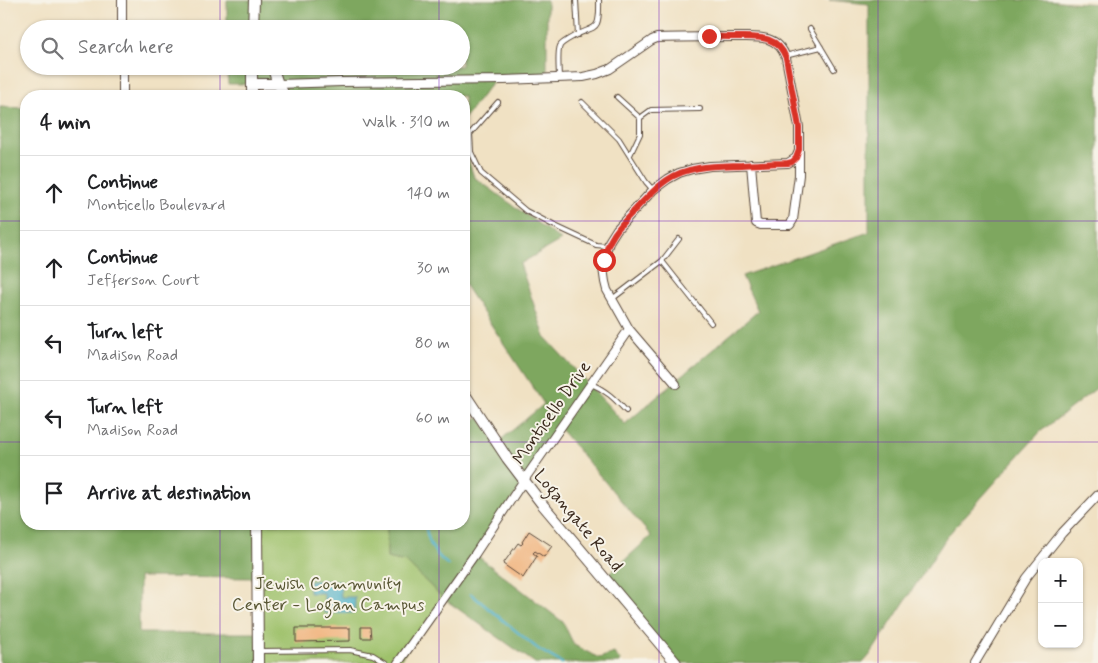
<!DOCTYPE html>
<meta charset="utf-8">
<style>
:root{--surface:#fff;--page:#f2f2f2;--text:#202124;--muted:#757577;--line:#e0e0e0}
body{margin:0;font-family:Mynerve,sans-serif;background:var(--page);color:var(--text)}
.controls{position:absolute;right:15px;bottom:15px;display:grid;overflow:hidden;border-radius:10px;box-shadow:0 1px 4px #0004}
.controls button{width:45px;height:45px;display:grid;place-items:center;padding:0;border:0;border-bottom:1px solid var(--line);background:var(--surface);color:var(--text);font:25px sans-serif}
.stop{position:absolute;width:15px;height:15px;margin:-11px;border:4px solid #d93025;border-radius:50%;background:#fff}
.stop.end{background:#d93025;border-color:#fff;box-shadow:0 1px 5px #0008}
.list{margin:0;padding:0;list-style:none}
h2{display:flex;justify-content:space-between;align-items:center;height:65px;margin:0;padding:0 20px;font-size:21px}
h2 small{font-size:16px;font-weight:400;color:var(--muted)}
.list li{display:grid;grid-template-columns:32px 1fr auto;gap:15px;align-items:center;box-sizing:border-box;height:75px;padding:0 20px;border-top:1px solid var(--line)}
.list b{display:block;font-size:19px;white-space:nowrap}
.list p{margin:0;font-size:16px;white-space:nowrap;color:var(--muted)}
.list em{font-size:16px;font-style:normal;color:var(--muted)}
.icon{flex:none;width:28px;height:28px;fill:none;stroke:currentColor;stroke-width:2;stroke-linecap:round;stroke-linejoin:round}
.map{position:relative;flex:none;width:1098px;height:663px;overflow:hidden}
.search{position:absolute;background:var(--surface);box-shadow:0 1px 4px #0004;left:20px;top:20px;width:450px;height:55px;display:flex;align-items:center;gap:12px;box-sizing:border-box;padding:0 18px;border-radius:28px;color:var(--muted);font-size:19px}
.panel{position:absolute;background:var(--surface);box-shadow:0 1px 4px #0004;left:20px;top:90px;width:450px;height:440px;border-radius:20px}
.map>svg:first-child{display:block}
.green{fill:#9ec16b;stroke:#6c7644}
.forest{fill:#7ea75f;stroke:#5c683e}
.water{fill:#47adc6;stroke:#416c72}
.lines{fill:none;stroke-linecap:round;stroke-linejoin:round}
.stream{stroke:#47adc6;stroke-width:2.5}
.building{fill:#f1b681}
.lane-casing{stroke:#564537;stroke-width:6}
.street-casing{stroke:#564537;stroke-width:10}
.secondary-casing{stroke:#564537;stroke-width:12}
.lane{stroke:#fff;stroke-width:4}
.street{stroke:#fff;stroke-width:8}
.secondary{stroke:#fff;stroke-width:10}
.route{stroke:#d93025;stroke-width:6}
.grid{fill:none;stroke:#7b2cbf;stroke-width:1;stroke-opacity:0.55}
.labels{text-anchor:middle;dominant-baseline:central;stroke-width:4;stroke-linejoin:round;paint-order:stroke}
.street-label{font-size:18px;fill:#3b2a1e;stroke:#f7f3e8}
.park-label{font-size:18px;fill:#595735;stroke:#f7f3e8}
</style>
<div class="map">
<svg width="1098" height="663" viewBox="0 0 1098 663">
<rect width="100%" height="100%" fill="#f7f3e8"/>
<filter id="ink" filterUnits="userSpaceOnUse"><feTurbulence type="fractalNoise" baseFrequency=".02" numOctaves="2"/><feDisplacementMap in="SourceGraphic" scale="10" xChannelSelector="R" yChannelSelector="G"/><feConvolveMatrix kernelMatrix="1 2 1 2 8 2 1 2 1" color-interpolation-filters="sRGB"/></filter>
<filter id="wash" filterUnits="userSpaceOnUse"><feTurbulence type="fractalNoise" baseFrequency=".0096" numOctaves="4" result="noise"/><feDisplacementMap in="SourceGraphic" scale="20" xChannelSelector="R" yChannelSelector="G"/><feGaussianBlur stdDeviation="1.12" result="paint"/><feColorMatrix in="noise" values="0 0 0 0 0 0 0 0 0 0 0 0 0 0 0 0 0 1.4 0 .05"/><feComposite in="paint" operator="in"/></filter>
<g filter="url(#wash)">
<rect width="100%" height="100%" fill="#f0e1c3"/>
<!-- green -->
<path class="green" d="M257 524H380L387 526V558L406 562 444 599 398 663H258Z"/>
<!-- forest -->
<path class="forest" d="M227 0H547V79L494 80 464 119V96H285L278 84H228L227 66H461V29H227Z
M829 0H1044L1098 4V387L1040 432 948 535 870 655 863 663H676L605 578 651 536 560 429 475 554 563 622 574 645 599 658 614 653 620 660V663H535L444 599 406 562 387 558V527L380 524H464V427L479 417 497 443 544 404 464 284V148L474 177 561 240 520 264 545 337 625 424 758 311 742 276 869 232V4Z
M0 107 26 108 25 515 26 516V524H257L258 578 139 577V633H258V663H0Z"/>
<!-- water -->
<path class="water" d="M340 580 341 597H355V613H324V593H309V581Z"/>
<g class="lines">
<!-- stream -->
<path class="stream" d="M425 524C429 545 432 551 448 565
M471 594 538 649 562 663"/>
</g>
<g id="blocks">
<!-- building -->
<path class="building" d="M529 531 552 546 544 557 535 551 533 553 537 556 523 578 503 564 518 543 521 545 523 543 522 542Z
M361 627H370L371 638H361Z
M296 628H350V641L296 642Z"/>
</g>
</g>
<g filter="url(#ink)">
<use href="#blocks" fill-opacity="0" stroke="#564537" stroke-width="1"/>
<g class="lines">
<!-- lane casing -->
<g class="lane-casing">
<path id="lane" d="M576 0 578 35
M810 29 834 69
M785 56 821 47
M559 78C559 71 557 52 560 46 562 43 566 41 569 39 594 23 600 37 599 0
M617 97 640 118V134L630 155
M498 102 470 134 471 152 481 173 526 211 553 225 596 245 607 246
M582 102 619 139 646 182 653 190
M640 118 651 110 700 109
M662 261 679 239
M612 299 662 261 711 323
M591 384C606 390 615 399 626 411
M258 651 350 650 373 655 386 663"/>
</g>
<!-- street casing -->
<g class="street-casing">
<path id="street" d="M122 0V29
M123 66V96
M278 84 342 82 504 80 583 77 597 74 610 69 652 40 657 38C684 37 710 37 736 37 747 37 758 36 768 39 777 42 783 49 786 58L799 127V175L793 220 790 225H761L756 223 751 164
M676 384 629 329 607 290 605 282 603 268 605 254 610 240 617 229 653 190 668 179 679 173 692 169 710 166 788 163 796 158 799 151
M398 663 475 554 524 480 629 329
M975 663 1026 578 1062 533 1098 495"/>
</g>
<!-- secondary casing -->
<g class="secondary-casing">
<path id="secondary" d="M253 29 254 0
M252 66V96
M272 66 278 84
M252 84H278L285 96
M464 393 507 458 542 504 676 663
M257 524 258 663"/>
</g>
<!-- lane -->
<use href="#lane" class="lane"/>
<!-- street -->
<use href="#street" class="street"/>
<!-- secondary -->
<use href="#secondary" class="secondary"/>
</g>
</g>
<g class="lines" filter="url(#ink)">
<!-- route -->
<path class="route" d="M604 260C607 240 619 226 633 212 644 200 654 189 667 180 688 165 717 166 742 165 757 164 773 163 788 163L792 162 796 158 799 150V127L786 58C778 36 760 37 740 37 730 37 719 37 709 36"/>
</g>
<!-- grid -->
<path class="grid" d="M220 0V29M439 0V29M659 0V663M878 0V663M220 66V96M439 66V96M0 221H26M464 221H1098M0 442H26M464 442H1098M220 524V663M439 524V663"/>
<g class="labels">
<!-- street labels -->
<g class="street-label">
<text transform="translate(552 413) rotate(-55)">Monticello Drive</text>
<text transform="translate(578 521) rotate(50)">Logangate Road</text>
</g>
<!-- park labels -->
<g class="park-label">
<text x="328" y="584">Jewish Community<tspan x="328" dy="21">Center - Logan Campus</tspan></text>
</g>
</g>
</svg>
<div class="controls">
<button>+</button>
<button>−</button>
</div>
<div class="stop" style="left:604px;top:260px"></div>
<div class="stop end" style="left:709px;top:36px"></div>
<div class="search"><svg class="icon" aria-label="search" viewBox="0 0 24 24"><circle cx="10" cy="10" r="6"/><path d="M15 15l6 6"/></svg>Search here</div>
<section class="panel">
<h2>4 min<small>Walk · 310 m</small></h2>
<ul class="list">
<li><svg class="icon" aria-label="ahead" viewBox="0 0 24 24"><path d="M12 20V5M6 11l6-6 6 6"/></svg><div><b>Continue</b><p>Monticello Boulevard</p></div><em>140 m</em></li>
<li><svg class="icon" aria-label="ahead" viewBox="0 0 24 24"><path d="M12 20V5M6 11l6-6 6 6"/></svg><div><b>Continue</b><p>Jefferson Court</p></div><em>30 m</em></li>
<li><svg class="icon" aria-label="left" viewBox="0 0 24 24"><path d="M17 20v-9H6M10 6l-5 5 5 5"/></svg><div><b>Turn left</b><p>Madison Road</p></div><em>80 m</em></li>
<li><svg class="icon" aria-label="left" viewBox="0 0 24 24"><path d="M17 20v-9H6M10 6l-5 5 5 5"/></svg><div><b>Turn left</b><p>Madison Road</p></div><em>60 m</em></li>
<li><svg class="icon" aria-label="arrive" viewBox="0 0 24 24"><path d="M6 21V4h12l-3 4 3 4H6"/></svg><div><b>Arrive at destination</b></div></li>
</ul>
</section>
</div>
